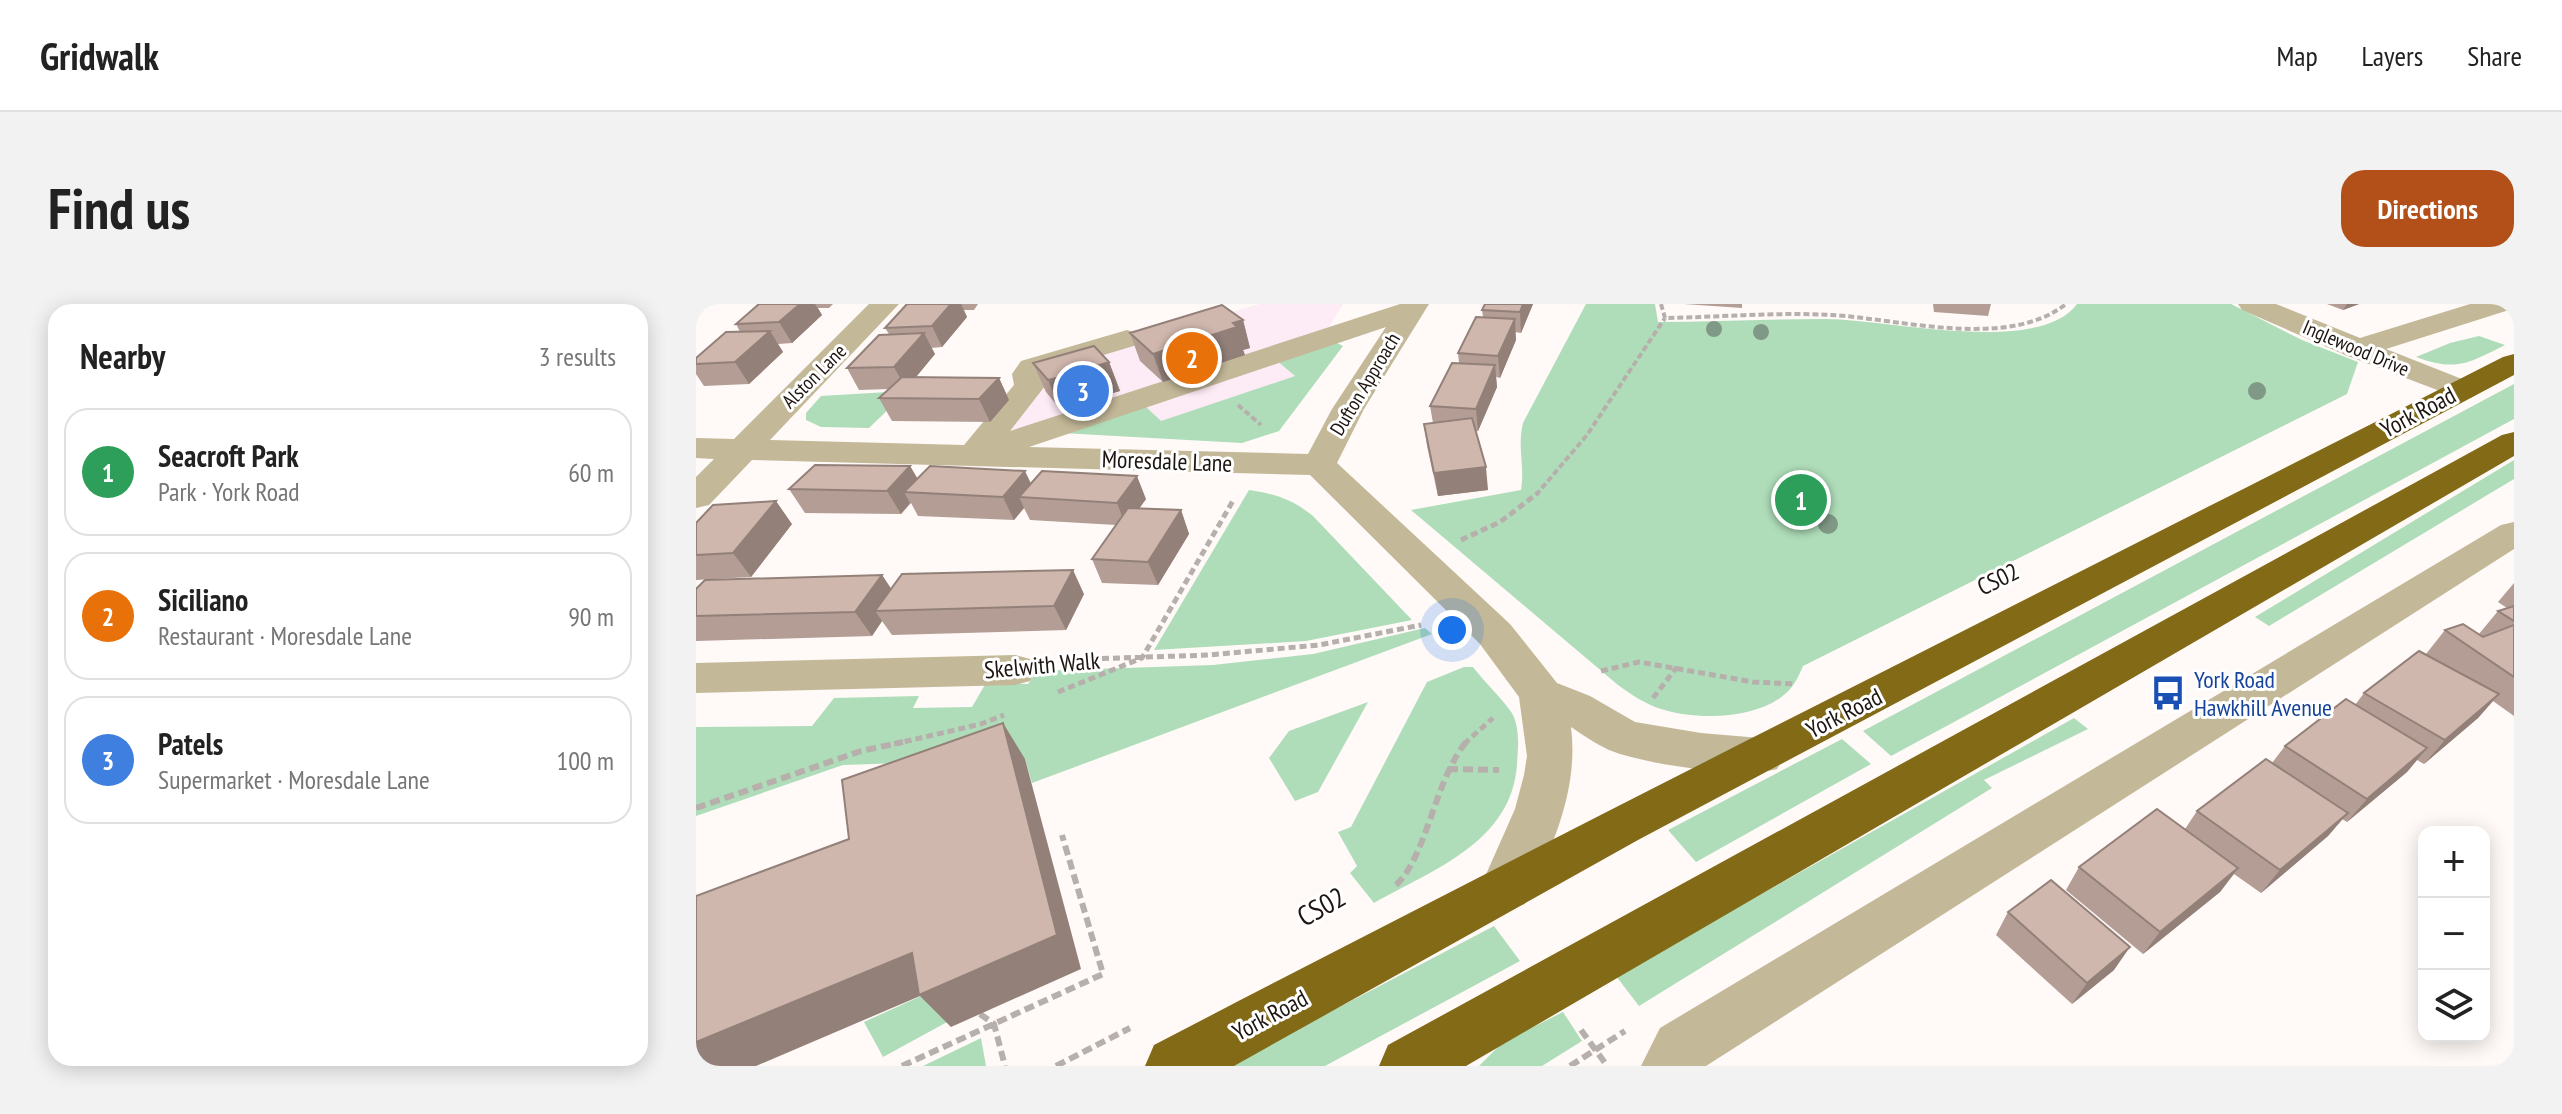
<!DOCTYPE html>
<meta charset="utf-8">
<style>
:root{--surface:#fff;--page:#f2f2f2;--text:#222;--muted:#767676;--line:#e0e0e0;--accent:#b34f18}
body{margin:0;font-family:"PT Sans Narrow",sans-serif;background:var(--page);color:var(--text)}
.controls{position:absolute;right:24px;bottom:24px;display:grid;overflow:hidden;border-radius:16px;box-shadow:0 4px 20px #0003}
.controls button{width:72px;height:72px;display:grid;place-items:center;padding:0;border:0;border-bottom:2px solid var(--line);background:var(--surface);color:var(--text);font:40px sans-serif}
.you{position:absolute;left:756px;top:326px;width:28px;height:28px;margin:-20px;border:6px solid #fff;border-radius:50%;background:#1a73e8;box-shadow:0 0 0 12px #1a73e833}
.badge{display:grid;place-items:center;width:52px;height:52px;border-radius:50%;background:var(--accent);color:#fff;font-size:26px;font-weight:700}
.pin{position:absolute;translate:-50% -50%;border:4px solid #fff;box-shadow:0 2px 8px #0006}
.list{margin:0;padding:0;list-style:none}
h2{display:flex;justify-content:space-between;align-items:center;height:104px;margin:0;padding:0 32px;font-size:34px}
h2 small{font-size:26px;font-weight:400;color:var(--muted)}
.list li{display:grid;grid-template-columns:52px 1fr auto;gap:24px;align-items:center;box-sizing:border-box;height:128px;margin:0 16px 16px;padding:0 16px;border:2px solid var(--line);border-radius:24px}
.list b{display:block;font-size:30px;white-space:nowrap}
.list p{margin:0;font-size:26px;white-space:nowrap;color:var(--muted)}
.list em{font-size:26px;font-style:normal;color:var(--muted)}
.icon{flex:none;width:44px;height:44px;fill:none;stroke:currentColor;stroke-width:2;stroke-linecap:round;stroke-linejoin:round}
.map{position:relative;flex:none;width:1818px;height:762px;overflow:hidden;border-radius:24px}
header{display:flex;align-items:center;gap:48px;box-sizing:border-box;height:112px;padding:0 40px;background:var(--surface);border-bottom:2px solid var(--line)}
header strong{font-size:38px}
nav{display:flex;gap:44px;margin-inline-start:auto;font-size:28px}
.intro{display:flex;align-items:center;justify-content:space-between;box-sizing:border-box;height:192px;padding:0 48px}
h1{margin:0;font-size:56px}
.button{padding:20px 36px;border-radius:24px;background:var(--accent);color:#fff;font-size:28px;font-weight:700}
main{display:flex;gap:48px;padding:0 48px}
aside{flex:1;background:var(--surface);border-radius:24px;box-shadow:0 4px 20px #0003}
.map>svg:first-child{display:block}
.commercial{fill:#fdebf6}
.green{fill:#afddb9}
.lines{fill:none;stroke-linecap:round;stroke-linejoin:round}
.path-far2{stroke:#b6afac;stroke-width:4;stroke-dasharray:6 3;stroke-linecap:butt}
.path-far1{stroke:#b6afac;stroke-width:5;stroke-dasharray:7 4;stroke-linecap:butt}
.path{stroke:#b6afac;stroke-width:6;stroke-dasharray:10 5;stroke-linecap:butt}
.minor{fill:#c3b898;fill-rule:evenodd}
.highway{fill:#826a16;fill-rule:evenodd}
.tree{fill:#809986}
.wall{fill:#b39d95}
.shaded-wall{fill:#928079}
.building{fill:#d0b7ad;stroke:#928079;stroke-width:2}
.labels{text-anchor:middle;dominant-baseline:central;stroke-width:6;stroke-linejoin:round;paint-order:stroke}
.far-street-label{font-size:20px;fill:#1e1511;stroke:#fff}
.street-label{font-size:24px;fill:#1e1511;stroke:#fff}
.transit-label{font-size:24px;fill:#164399;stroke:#fff;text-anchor:start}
.near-street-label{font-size:28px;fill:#1e1511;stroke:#fff}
</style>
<header>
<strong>Gridwalk</strong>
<nav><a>Map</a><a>Layers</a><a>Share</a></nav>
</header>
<div class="intro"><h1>Find us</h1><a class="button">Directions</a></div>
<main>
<aside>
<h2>Nearby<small>3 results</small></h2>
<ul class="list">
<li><span class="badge" style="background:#2e9e5b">1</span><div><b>Seacroft Park</b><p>Park · York Road</p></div><em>60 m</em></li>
<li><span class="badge" style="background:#e8710a">2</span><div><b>Siciliano</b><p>Restaurant · Moresdale Lane</p></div><em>90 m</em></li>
<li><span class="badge" style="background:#3f7fe0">3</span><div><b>Patels</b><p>Supermarket · Moresdale Lane</p></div><em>100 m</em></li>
</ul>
</aside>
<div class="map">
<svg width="1818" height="762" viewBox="0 0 1818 762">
<rect width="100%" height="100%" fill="#fff9f7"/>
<!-- commercial -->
<path class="commercial" d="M564 0H647L621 42 581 56 599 72 465 118 365 129 306 128 347 62Z"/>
<!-- green -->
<path class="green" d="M890 0H959L962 18C1017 18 1072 15 1127 15 1186 14 1343 53 1381 0H1535L1606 36 1662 58 1651 90 1107 362C1104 369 1100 378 1095 384 1068 416 1002 417 965 405 949 400 936 391 922 381L715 206 825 186C829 160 821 144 827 119Z
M1783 32 1809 41C1773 59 1760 68 1720 53L1754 39Z
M639 38 647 42 583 127 546 139 365 129 448 101 465 117 599 72 580 56Z
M1818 80V115L1195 452 1167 427Z
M192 88 199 99 173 124 125 123 110 116V109L125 92Z
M1818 156V175L1573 322 1559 313Z
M553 186C580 190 597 196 617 212L716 316 610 337 458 346Z
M729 324 736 330 336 479 329 455 147 461 0 512V423L116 422 138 394 223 392 217 404 276 403 290 379 332 380 341 367 517 361 617 350Z
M768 363H777C785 374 813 402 817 411 824 426 822 444 821 460 816 538 738 565 678 599L654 569 661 562 642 528 655 523 731 378Z
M672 398 622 488 599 497 573 454 593 427Z
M1378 414 1392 425 1288 476 1296 484 943 702 920 672Z
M1146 435 1175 460 1000 558 972 526Z
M798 622 824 657 629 762H531Z
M247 682 253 717 187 753 168 718Z
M867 708 886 737 846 762H783L807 738Z
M285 734 290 762H227Z"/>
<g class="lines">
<!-- path-far2 -->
<path class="path-far2" d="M965 0 969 14C1024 13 1081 8 1136 11 1204 15 1312 46 1370 0
M542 101 565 121
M840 191 891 131 969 14"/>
<!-- path-far1 -->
<path class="path-far1" d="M765 236 804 218 842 189
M362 356 513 351 623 341 725 321
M905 367 943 358 1057 378 1099 380
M362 388 446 354 538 195
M957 394 981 363
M198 440 285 420 308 411
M768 440 797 414"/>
<!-- path -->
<path class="path" d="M752 465 803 466
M0 504 165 447 207 438
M700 581C731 552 738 478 770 438
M284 710 298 720 309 762
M885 726 909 759
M206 762 407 670 366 531
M360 762 434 724
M874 762 929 727"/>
<!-- minor -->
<path class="minor" d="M173 0H203L74 136 268 141 318 81 316 70 325 57 431 26 441 29 445 35 441 41 347 69 349 82 314 127 704 0H733L668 105 641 159 814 320 861 379 894 392 939 418 1005 429 1064 434 1081 439 1088 452 1081 465C1047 475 947 460 913 446 900 440 887 431 875 423 883 486 856 544 829 600L810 606 791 600 784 584 819 505 828 471 831 452 823 393 784 340 614 171 56 156 13 201 0 204V173L18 155 0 154V134L38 135ZM690 23 636 105 612 150 333 143Z
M1542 0H1580L1664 34 1774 0H1817L1813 6 1690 45 1776 79 1781 86 1776 93 1765 95 1649 51 1546 6Z
M1818 218V245L1010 762H945L964 724 1805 221Z
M319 351 334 355 341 366 334 377 319 381 0 389V359Z"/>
<!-- highway -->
<path class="highway" d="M1818 50V71L942 536 538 762H449L458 741C906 508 1357 282 1807 53Z
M1818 128V152L770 762H683L692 741 1806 131Z"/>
</g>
<!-- trees -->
<g class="tree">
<circle cx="1018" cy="25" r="8"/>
<circle cx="1065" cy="28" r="8"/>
<circle cx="1561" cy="87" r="9"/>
<circle cx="1132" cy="220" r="10"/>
</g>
<!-- wall -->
<path class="wall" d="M63 0H137L133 4H122L126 11 96 39 82 40 87 48 53 80 8 82 0 70V54L44 28 40 20Z
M211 0H282L278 6H268L271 13 246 43 235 44 239 50 220 73 303 74 313 96 294 118 196 117 183 94 193 85 163 86 151 64 193 30 189 24Z
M837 0 825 29 819 28 820 36 804 74 800 73 801 83 782 127H780L792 186 742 192 731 142 728 120 737 119 734 102 763 59 762 49 787 13 786 6Z
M988 0H1046V4Z
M1237 0H1295L1292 12 1238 8Z
M1631 0H1663L1647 6Z
M547 16 554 44 547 46 549 51 467 78 444 57 434 29Z
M413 58 424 87 413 90 414 93 364 105 350 88 337 59Z
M214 162 222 175 335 179 450 195 443 205 485 206 493 230 462 281 406 279 396 255 420 221 334 216 328 204 318 216 222 212 215 199 205 210 109 209 93 185Z
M0 219 96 220 55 273 0 276Z
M186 271 195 285 388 290 370 326 196 331 186 317 176 332 0 337V285Z
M1818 279V412L1797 397 1782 414 1728 460 1721 456 1711 468 1651 518 1646 515 1632 532 1565 589 1538 570 1524 588 1447 650 1370 586 1383 563 1489 525 1501 507 1576 459 1589 442 1659 401 1668 389 1730 350 1749 326 1783 330 1802 307 1811 304 1802 298Z
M1312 608 1418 666 1376 700 1300 631Z"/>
<!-- shaded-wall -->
<path class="shaded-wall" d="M104 0H119L126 11 96 39 83 18Z
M253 0H265L271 13 246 43 236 22Z
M827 0H837L825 29 824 8Z
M1651 0H1663L1647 6Z
M819 15 820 36 804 74 802 52Z
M547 16 554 44 547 46 549 51 467 78 457 50Z
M74 27 87 48 53 80 39 58Z
M228 29 239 50 210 85 198 63Z
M413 58 424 87 413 90 414 93 364 105 352 76Z
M799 61 801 83 782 127 780 105Z
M303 74 313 96 294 118 283 95Z
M214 162 227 185 208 188 214 199 205 210 191 187Z
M790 163 792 186 742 192 738 169Z
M329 167 340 190 323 193 328 204 318 216 307 193Z
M441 172 450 195 430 222 421 199Z
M80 197 96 220 55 273 37 249Z
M485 206 493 230 462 281 452 258Z
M377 266 388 290 370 326 358 302Z
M186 271 202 295 179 307 186 317 176 332 159 308Z
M1803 390 1782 414 1728 460 1749 436Z
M307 419 329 455 385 665 255 723 224 692 60 762H0V738Z
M1731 444 1711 468 1651 518 1671 495Z
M1652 509 1632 532 1565 589 1584 566Z
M1542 564 1524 588 1447 650 1464 628Z
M1434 643 1418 666 1376 700 1391 679Z"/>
<!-- building -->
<path class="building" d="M63 0H104L83 18 40 20Z
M211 0H255L236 22 189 24Z
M789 0H827L824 8 786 6Z
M526 1 547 16 537 19 541 23 457 50 434 29Z
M780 13 819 15 802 52 762 49Z
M74 27 39 58 0 60V54L30 28Z
M228 29 198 63 151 64 183 31Z
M398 42 413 58 400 62 403 64 352 76 337 59Z
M756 59 799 61 780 105 734 102Z
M206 73 303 74 283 95 183 94Z
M776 114 790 163 738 169 728 120Z
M119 161 214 162 191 187 93 185Z
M234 162 329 167 307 193 208 188Z
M346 167 441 172 421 199 323 193Z
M80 197 37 249 0 251V219L17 201Z
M432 204 485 206 452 258 396 255Z
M377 266 358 302 179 307 206 270Z
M186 271 159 308 0 312V285L9 276Z
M1818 302V317L1802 307Z
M1767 320 1787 333 1818 321V373L1749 326Z
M1723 347 1803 390 1749 436 1668 389Z
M1650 395 1731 444 1671 495 1589 442Z
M307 419 361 631 223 691 216 649 0 738V592L153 535 146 476Z
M1570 455 1652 509 1584 566 1501 507Z
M1461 505 1542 564 1464 628 1383 563Z
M1355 576 1434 643 1391 679 1312 608Z"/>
<!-- icons -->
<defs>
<g id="bus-bare" transform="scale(2.76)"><path d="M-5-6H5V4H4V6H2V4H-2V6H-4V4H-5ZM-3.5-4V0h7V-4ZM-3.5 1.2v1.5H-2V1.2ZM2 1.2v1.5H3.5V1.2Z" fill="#1a4fb4" stroke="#fff" stroke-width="2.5" paint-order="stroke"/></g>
</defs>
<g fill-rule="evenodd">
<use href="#bus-bare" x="1472" y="389"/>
</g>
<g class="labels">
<!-- far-street labels -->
<g class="far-street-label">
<text transform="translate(1660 44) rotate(23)">Inglewood Drive</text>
<text transform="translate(118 72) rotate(-45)">Alston Lane</text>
<text transform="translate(669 80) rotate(-59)">Dufton Approach</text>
</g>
<!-- street labels -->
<g class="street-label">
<text transform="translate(1722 108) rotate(-28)">York Road</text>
<text transform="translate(471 157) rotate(2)">Moresdale Lane</text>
<text transform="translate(1302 275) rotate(-26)">CS02</text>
<text transform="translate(346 361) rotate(-5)">Skelwith Walk</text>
<text transform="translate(1148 409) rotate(-27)">York Road</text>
<text transform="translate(574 711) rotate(-28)">York Road</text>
</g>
<!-- transit labels -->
<g class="transit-label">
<text x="1498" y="375">York Road<tspan x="1498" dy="28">Hawkhill Avenue</tspan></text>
</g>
<!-- near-street labels -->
<g class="near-street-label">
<text transform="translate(625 602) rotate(-29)">CS02</text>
</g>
</g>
</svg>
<div class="controls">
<button>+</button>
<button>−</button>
<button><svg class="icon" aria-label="layers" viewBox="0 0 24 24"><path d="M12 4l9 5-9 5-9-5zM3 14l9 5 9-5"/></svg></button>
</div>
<div class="you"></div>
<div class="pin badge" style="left:1105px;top:196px;background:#2e9e5b">1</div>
<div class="pin badge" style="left:496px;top:54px;background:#e8710a">2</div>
<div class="pin badge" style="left:387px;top:87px;background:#3f7fe0">3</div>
</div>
</main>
